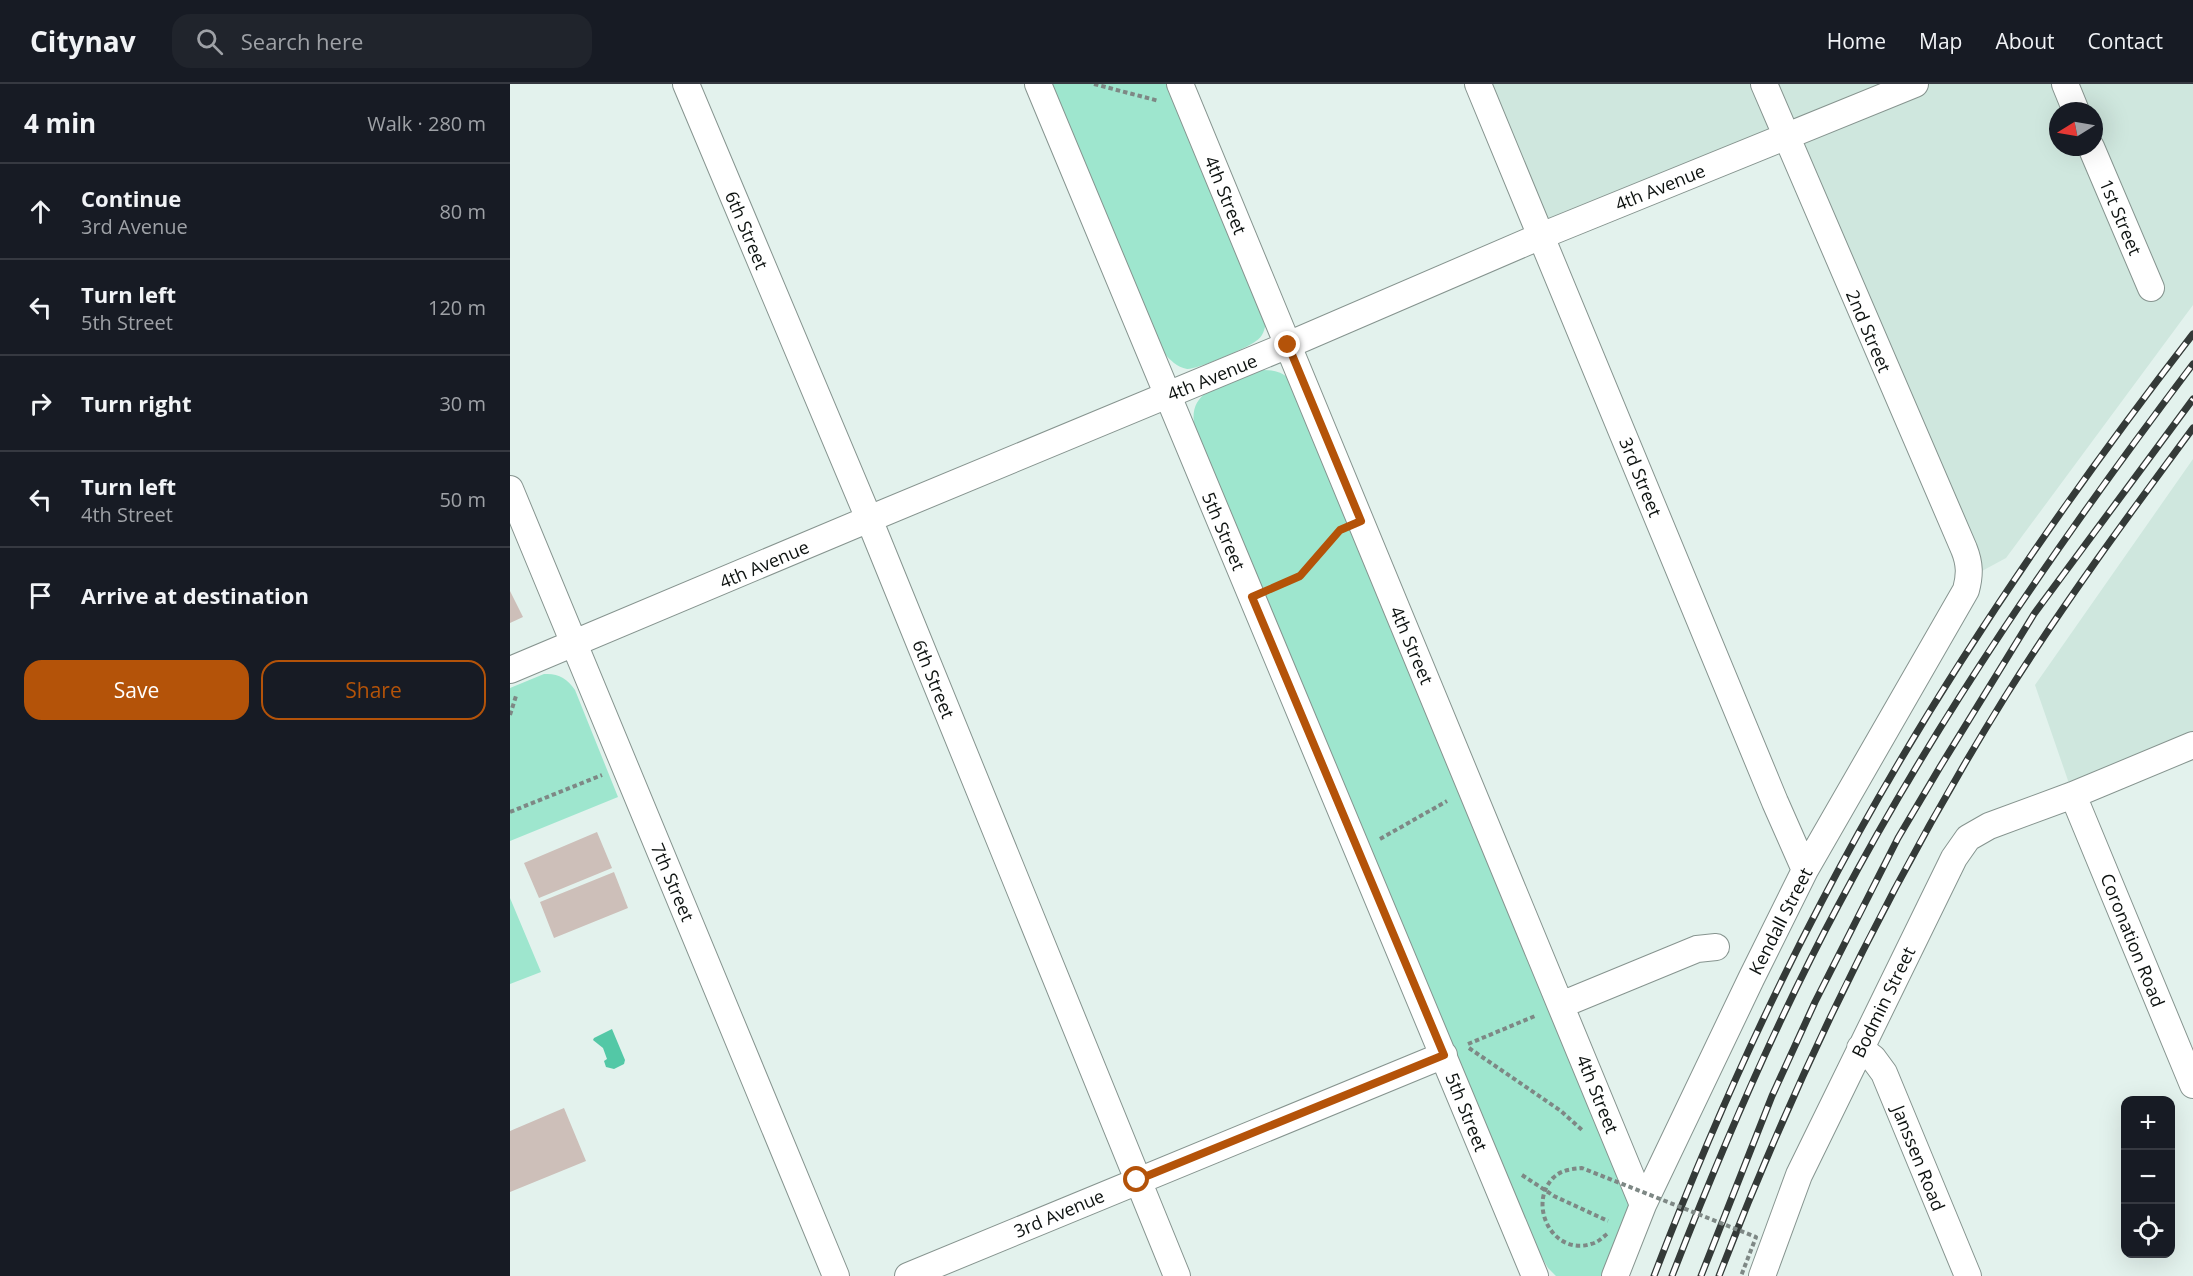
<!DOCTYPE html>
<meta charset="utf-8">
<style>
:root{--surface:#171b24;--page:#20242c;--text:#f1f3f6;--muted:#9ea1a6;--line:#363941;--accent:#b45309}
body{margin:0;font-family:"Open Sans",sans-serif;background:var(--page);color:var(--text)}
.controls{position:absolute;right:18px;bottom:18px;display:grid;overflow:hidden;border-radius:12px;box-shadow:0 6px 24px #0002}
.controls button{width:54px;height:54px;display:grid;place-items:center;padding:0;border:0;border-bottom:2px solid var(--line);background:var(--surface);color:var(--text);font:30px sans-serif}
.compass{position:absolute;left:1539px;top:18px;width:54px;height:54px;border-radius:50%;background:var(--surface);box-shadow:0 6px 24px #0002;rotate:259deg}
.stop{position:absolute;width:18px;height:18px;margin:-14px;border:4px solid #b45309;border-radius:50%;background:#fff}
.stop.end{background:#b45309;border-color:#fff;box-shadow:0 2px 6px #0008}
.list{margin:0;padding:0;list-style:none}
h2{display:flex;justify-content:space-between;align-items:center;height:78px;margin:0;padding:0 24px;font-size:26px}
h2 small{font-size:20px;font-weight:400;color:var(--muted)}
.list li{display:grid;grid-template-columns:39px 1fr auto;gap:18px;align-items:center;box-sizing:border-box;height:96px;padding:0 24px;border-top:2px solid var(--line)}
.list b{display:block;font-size:22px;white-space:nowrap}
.list p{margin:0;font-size:20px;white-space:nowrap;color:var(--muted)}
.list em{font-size:20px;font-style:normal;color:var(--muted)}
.actions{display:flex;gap:12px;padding:18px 24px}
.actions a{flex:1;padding:14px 0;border:2px solid var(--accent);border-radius:18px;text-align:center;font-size:21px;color:var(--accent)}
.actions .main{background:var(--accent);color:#fff}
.icon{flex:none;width:33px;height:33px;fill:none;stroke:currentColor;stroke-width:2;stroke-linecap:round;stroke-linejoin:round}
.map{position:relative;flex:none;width:1683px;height:1192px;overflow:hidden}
header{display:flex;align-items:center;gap:36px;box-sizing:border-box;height:84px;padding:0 30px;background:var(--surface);border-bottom:2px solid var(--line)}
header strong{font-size:28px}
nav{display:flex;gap:33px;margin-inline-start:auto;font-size:21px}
.search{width:420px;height:54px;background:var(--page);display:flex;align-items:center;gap:15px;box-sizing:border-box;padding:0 21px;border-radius:18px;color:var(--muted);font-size:22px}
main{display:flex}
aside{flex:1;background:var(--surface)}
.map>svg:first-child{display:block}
.built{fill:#cfe7de;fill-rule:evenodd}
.green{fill:#9ee6ce}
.water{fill:#53c8a6}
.building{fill:#cdbfb9}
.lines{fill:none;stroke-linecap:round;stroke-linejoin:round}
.street-casing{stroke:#86948f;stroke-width:28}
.path{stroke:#7e8885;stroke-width:4;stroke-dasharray:4.5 3;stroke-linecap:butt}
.street{stroke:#fff;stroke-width:26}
.rail-casing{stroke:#343a38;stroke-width:7}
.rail{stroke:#fff;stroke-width:4.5;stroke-dasharray:14;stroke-linecap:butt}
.path-bridge{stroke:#7e8885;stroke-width:4;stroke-dasharray:4.5 3;stroke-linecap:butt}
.route{stroke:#b45309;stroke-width:8}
.labels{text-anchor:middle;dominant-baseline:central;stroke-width:4.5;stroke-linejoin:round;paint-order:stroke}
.street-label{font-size:18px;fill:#0d1210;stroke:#fff}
</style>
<header>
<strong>Citynav</strong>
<div class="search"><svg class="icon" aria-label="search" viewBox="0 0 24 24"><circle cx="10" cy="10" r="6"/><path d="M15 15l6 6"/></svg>Search here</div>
<nav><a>Home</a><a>Map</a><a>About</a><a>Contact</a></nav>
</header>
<main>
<aside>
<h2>4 min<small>Walk · 280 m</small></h2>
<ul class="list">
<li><svg class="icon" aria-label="ahead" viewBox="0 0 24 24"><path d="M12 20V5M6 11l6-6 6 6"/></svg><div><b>Continue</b><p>3rd Avenue</p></div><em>80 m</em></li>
<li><svg class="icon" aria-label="left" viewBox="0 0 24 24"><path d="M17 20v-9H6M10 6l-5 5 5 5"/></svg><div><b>Turn left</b><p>5th Street</p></div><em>120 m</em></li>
<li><svg class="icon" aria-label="right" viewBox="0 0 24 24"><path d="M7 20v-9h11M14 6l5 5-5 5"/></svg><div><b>Turn right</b></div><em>30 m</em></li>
<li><svg class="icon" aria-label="left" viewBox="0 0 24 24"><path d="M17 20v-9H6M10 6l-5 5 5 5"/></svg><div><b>Turn left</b><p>4th Street</p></div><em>50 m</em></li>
<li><svg class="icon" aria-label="arrive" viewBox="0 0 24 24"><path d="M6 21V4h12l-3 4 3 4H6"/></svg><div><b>Arrive at destination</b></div></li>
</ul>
<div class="actions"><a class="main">Save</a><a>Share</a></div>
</aside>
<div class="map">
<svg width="1683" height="1192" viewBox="0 0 1683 1192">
<rect width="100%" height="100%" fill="#e3f2ed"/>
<!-- built -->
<path class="built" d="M968 0H1683V221L1496 474 1459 494 1275 52 1031 152ZM1548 27H1584V63H1548Z
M1683 375V661L1563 711 1525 601Z"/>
<!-- green -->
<path class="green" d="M542 0H659L756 237C755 245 753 253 746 257 737 264 686 286 677 285 667 283 660 276 654 269Z
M753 286C764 286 771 288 780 295L1117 1115 1119 1122 1096 1192H1046L1038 1184 1024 1160 684 340C682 325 686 316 698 307Z
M34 590C48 589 57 594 65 606L108 713 0 757V604Z
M0 814 31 888 0 900Z"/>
<!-- water -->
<path class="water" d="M102 945 115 976 114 980 104 985 96 983 94 977 97 975 93 964 83 956 84 954Z"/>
<!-- building -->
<path class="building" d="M0 507 13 533 0 539Z
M87 748 102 784 29 814 14 779Z
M104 788 118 824 44 854 30 818Z
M54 1024 76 1077 0 1108V1047Z"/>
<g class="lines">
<!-- street casing -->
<g class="street-casing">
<path id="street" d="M176 0 359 435 667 1192
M528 0 1025 1192
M670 0 1133 1121
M968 0 1265 718 1295 786
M1555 0 1566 27
M1581 63 1641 204
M0 405 326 1192
M0 586 359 435 778 261 1031 152 1405 0
M1563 711 1683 1001
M1051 921 1187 865 1206 863
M1350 964 1363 974 1374 989 1458 1192
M398 1192 934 971
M1105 1192 1133 1121 1241 895 1295 786 1456 506C1460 491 1460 480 1454 465L1254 0
M1252 1192 1289 1091 1444 774 1458 754 1479 742 1563 711 1683 661"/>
</g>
<!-- path -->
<path class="path" d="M584 0 649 17
M765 503 790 492 828 448
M0 631 6 612
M0 728 92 691
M870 755 937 717
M958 960 1025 932
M959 964 1051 1027 1072 1046
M1012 1091 1044 1112 1098 1137"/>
<!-- street -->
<use href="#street" class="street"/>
<!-- rail casing -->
<g class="rail-casing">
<path id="rail" d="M1144 1192C1193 1064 1248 939 1312 817 1416 617 1545 428 1683 250
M1162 1192C1211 1066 1265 940 1329 820 1430 629 1553 452 1683 280
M1191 1192 1262 1012 1305 918 1388 754 1430 683 1524 530 1683 315
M1209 1192C1287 990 1381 797 1495 613 1553 520 1618 432 1683 344"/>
</g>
<!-- rail -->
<use href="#rail" class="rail"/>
<!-- path-bridge -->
<path class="path-bridge" d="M1097 1150C1092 1154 1087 1159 1081 1160 1043 1172 1017 1121 1043 1094 1051 1086 1061 1085 1072 1084L1246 1153 1231 1192"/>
</g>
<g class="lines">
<!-- route -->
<path class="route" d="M627 1096 934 971 742 513 790 492 830 446 851 437 778 261"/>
</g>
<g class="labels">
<!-- street labels -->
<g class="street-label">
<text transform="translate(1150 103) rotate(-22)">4th Avenue</text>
<text transform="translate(716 111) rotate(68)">4th Street</text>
<text transform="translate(1611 133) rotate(67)">1st Street</text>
<text transform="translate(237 146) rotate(67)">6th Street</text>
<text transform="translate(1359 247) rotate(67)">2nd Street</text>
<text transform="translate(702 293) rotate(-22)">4th Avenue</text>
<text transform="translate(1131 393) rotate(68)">3rd Street</text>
<text transform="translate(714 447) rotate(67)">5th Street</text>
<text transform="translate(254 480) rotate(-23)">4th Avenue</text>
<text transform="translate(902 561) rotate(67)">4th Street</text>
<text transform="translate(424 595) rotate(68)">6th Street</text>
<text transform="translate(163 798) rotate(67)">7th Street</text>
<text transform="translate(1270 837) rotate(-63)">Kendall Street</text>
<text transform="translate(1623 856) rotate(68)">Coronation Road</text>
<text transform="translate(1373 918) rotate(-64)">Bodmin Street</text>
<text transform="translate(1088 1010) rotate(68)">4th Street</text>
<text transform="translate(957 1028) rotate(68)">5th Street</text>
<text transform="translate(1409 1074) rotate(68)">Janssen Road</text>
<text transform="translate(549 1129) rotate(-23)">3rd Avenue</text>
</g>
</g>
</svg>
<div class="controls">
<button>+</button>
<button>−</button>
<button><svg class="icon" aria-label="locate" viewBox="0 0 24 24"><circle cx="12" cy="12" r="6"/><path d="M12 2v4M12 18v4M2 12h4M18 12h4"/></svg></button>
</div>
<svg class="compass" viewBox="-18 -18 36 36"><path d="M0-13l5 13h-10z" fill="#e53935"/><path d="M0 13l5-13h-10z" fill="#9ea1a6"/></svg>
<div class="stop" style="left:627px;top:1096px"></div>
<div class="stop end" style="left:778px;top:261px"></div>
</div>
</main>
